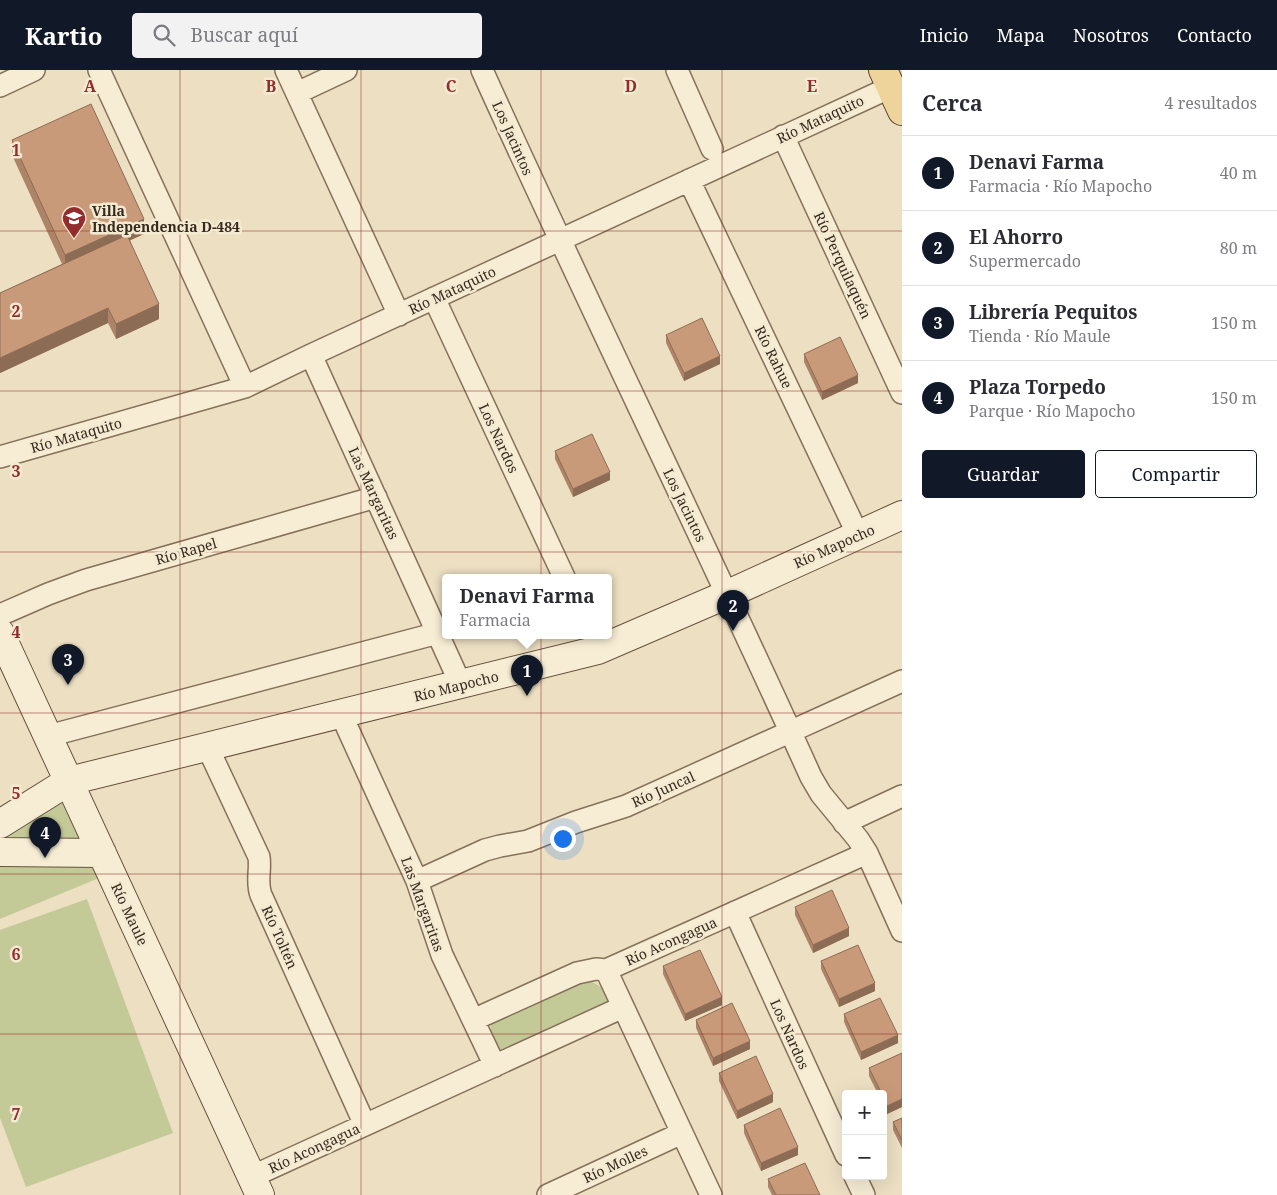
<!DOCTYPE html>
<html lang="es">
<meta charset="utf-8">
<style>
:root{--surface:#fff;--page:#f2f2f3;--text:#2b2b33;--muted:#7c7c81;--line:#e1e1e2;--accent:#111827}
body{margin:0;font-family:"Noto Serif",serif;background:var(--page);color:var(--text)}
.controls{position:absolute;right:15px;bottom:15px;display:grid;overflow:hidden;border-radius:5px;box-shadow:0 5px 20px #0002}
.controls button{width:45px;height:45px;display:grid;place-items:center;padding:0;border:0;border-bottom:1px solid var(--line);background:var(--surface);color:var(--text);font:25px sans-serif}
.you{position:absolute;left:562px;top:768px;width:18px;height:18px;margin:-12px;border:4px solid #fff;border-radius:50%;background:#1a73e8;box-shadow:0 0 0 8px #1a73e833}
.badge{display:grid;place-items:center;width:32px;height:32px;border-radius:50%;background:var(--accent);color:#fff;font-size:16px;font-weight:700}
.pin{position:absolute;translate:-50% -41px;filter:drop-shadow(0 1px 2px #0008)}
.pin::after{content:'';position:absolute;top:26px;width:18px;height:15px;background:inherit;clip-path:polygon(0 0,100% 0,50% 100%)}
.popup{position:absolute;left:442px;top:504px;width:170px;height:65px;box-sizing:border-box;display:grid;place-content:center;border-radius:5px;background:var(--surface);filter:drop-shadow(0 1px 4px #0005);font-size:16px;white-space:nowrap;color:var(--muted)}
.popup b{font-size:19px;color:var(--text)}
.popup::after{content:'';position:absolute;left:50%;top:100%;margin-left:-10px;border:10px solid transparent;border-top-color:var(--surface)}
.list{margin:0;padding:0;list-style:none}
h2{display:flex;justify-content:space-between;align-items:center;height:65px;margin:0;padding:0 20px;font-size:21px}
h2 small{font-size:16px;font-weight:400;color:var(--muted)}
.list li{display:grid;grid-template-columns:32px 1fr auto;gap:15px;align-items:center;box-sizing:border-box;height:75px;padding:0 20px;border-top:1px solid var(--line)}
.list b{display:block;font-size:19px;white-space:nowrap}
.list p{margin:0;font-size:16px;white-space:nowrap;color:var(--muted)}
.list em{font-size:16px;font-style:normal;color:var(--muted)}
.actions{display:flex;gap:10px;padding:15px 20px}
.actions a{flex:1;padding:11px 0;border:1px solid var(--accent);border-radius:5px;text-align:center;font-size:18px;color:var(--accent)}
.actions .main{background:var(--accent);color:#fff}
.icon{flex:none;width:28px;height:28px;fill:none;stroke:currentColor;stroke-width:2;stroke-linecap:round;stroke-linejoin:round}
.map{position:relative;flex:none;width:902px;height:1125px;overflow:hidden}
header{display:flex;align-items:center;gap:30px;box-sizing:border-box;height:70px;padding:0 25px;background:var(--accent);color:#fff}
header strong{font-size:24px}
nav{display:flex;gap:28px;margin-inline-start:auto;font-size:18px}
.search{width:350px;height:45px;background:var(--page);display:flex;align-items:center;gap:12px;box-sizing:border-box;padding:0 18px;border-radius:5px;color:var(--muted);font-size:19px}
main{display:flex}
aside{flex:1;background:var(--surface)}
.map>svg:first-child{display:block}
.green{fill:#c4ca97}
.lines{fill:none;stroke-linecap:round;stroke-linejoin:round}
.street-casing{stroke:#85715a;stroke-width:24}
.secondary-casing{stroke:#67523d;stroke-width:30}
.primary-casing{stroke:#533f2e;stroke-width:30}
.street{stroke:#f7edd5;stroke-width:21}
.secondary{stroke:#f7edd5;stroke-width:28}
.primary{stroke:#eed49b;stroke-width:28}
.wall{fill:#ad8468}
.shaded-wall{fill:#8d6c55}
.building{fill:#c99a79;stroke:#8d6c55}
.grid{fill:none;stroke:#922c2e;stroke-width:1;stroke-opacity:0.55}
.labels{text-anchor:middle;dominant-baseline:central;stroke-width:5;stroke-linejoin:round;paint-order:stroke}
.street-label{font-size:14px;fill:#36291e;stroke:#f4ead1}
.poi-label{font-size:14px;font-weight:bold;fill:#36291e;stroke:#f4ead1;text-anchor:start}
.grid-label{font-size:16px;text-anchor:middle;font-weight:bold;fill:#922c2e;stroke:#f4ead1;stroke-width:5;stroke-linejoin:round;paint-order:stroke}
</style>
<header>
<strong>Kartio</strong>
<div class="search"><svg class="icon" aria-label="search" viewBox="0 0 24 24"><circle cx="10" cy="10" r="6"/><path d="M15 15l6 6"/></svg>Buscar aquí</div>
<nav><a>Inicio</a><a>Mapa</a><a>Nosotros</a><a>Contacto</a></nav>
</header>
<main>
<div class="map">
<svg width="902" height="1125" viewBox="0 0 902 1125">
<rect width="100%" height="100%" fill="#ecdfc2"/>
<!-- green -->
<path class="green" d="M61 731 99 808 0 849V768Z
M87 829 173 1063 26 1117 0 1048V860Z
M583 909C596 913 608 917 607 934L501 983C495 975 489 962 491 952Z"/>
<g class="lines">
<!-- street casing -->
<g class="street-casing">
<path id="street" d="M99 0 245 317
M286 0 399 245
M482 0C589 237 704 470 811 707L821 724 858 769 867 783 902 861
M677 0 712 79
M0 16 34 0
M297 23 346 0
M783 66 902 323
M689 110 858 465
M434 228 564 507
M311 285 461 615
M0 387 245 317 311 285 891 17
M0 545 48 524 86 510 376 427
M341 644 417 811 442 885 495 996
M48 666 438 563
M207 676 259 787C261 800 256 812 261 825L365 1055
M844 753 902 726
M417 811 485 780 500 776 528 771 576 752 626 736 902 611
M735 842 846 1085
M606 900 711 1125
M473 950 577 903 596 899 606 900 867 783
M855 1106 864 1125
M251 1107 623 937
M548 1125 682 1063"/>
</g>
<!-- secondary casing -->
<g class="secondary-casing">
<path id="secondary" d="M0 563 260 1125
M0 754 69 711 598 580 728 524 902 445
M0 782 102 783"/>
</g>
<!-- primary casing -->
<g class="primary-casing">
<path id="primary" d="M883 0 902 41"/>
</g>
<!-- street -->
<use href="#street" class="street"/>
<!-- secondary -->
<use href="#secondary" class="secondary"/>
<!-- primary -->
<use href="#primary" class="primary"/>
</g>
<!-- wall -->
<path class="wall" d="M12 70 144 164 130 170 159 249 116 269 108 253 0 303V223L62 194 12 85Z
M666 265 720 294 684 311 666 273Z
M804 284 858 313 822 330 804 292Z
M555 381 610 410 573 427 555 389Z
M795 837 849 866 813 883 795 845Z
M821 891 875 921 839 937 821 899Z
M663 896 722 935 685 951 663 904Z
M844 944 898 973 861 990 844 952Z
M696 950 750 979 713 996 696 958Z
M902 983V1037L887 1044 883 1035V1024H878L869 1006V998Z
M719 1003 773 1032 737 1049 719 1011Z
M902 1048V1078L893 1060V1052Z
M744 1055 798 1085 761 1101 744 1063Z
M768 1109 820 1125H772L768 1117Z"/>
<!-- shaded-wall -->
<path class="shaded-wall" d="M144 149V164L65 200V185Z
M159 234V249L116 269V254Z
M108 238V253L0 303V288Z
M720 286V294L684 311V303Z
M858 305V313L822 330V322Z
M610 402V410L573 427V419Z
M849 858V866L813 883V875Z
M875 913V921L839 937V929Z
M722 927V935L685 951V944Z
M898 965V973L861 990V982Z
M750 971V979L713 996V988Z
M773 1024V1032L737 1049V1041Z
M902 1029V1037L887 1044V1036Z
M798 1077V1085L761 1101V1093Z"/>
<!-- building -->
<path class="building" d="M91 34 144 149 65 185 12 70Z
M127 165 159 234 116 254 108 238 0 288V223Z
M702 248 720 286 684 303 666 265Z
M840 267 858 305 822 322 804 284Z
M592 364 610 402 573 419 555 381Z
M832 820 849 858 813 875 795 837Z
M858 875 875 913 839 929 821 891Z
M700 880 722 927 685 944 663 896Z
M880 928 898 965 861 982 844 944Z
M732 933 750 971 713 988 696 950Z
M902 983V1029L887 1036 883 1027V1024H882L869 998Z
M756 986 773 1024 737 1041 719 1003Z
M780 1038 798 1077 761 1093 744 1055Z
M902 1048V1070L893 1052Z
M805 1093 820 1125H776L768 1109Z"/>
<!-- grid -->
<path class="grid" d="M180 0V1125M361 0V1125M541 0V1125M722 0V1125M0 161H902M0 321H902M0 482H902M0 643H902M0 804H902M0 964H902"/>
<!-- icons -->
<defs>
<g id="school-pin" transform="scale(1.25)"><path d="M0 17L-7.5 6A9.5 9.5 0 1 1 7.5 6Z" fill="#922c2e" stroke="#f4ead1"/><path d="M0-5L7-2L0 1L-7-2ZM-4 1L0 2.5L4 1V4Q0 6-4 4Z" fill="#fff"/></g>
</defs>
<g fill-rule="evenodd">
<use href="#school-pin" x="74" y="148"/>
</g>
<g class="labels">
<!-- street labels -->
<g class="street-label">
<text transform="translate(820 49) rotate(-25)">Río Mataquito</text>
<text transform="translate(513 68) rotate(66)">Los Jacintos</text>
<text transform="translate(843 195) rotate(65)">Río Perquilaquén</text>
<text transform="translate(452 220) rotate(-25)">Río Mataquito</text>
<text transform="translate(774 287) rotate(64)">Río Rahue</text>
<text transform="translate(76 365) rotate(-16)">Río Mataquito</text>
<text transform="translate(499 368) rotate(65)">Los Nardos</text>
<text transform="translate(374 423) rotate(65)">Las Margaritas</text>
<text transform="translate(685 435) rotate(64)">Los Jacintos</text>
<text transform="translate(834 476) rotate(-24)">Río Mapocho</text>
<text transform="translate(186 481) rotate(-16)">Río Rapel</text>
<text transform="translate(456 616) rotate(-14)">Río Mapocho</text>
<text transform="translate(663 719) rotate(-24)">Río Juncal</text>
<text transform="translate(423 834) rotate(70)">Las Margaritas</text>
<text transform="translate(130 844) rotate(65)">Río Maule</text>
<text transform="translate(280 867) rotate(66)">Río Toltén</text>
<text transform="translate(671 871) rotate(-24)">Río Acongagua</text>
<text transform="translate(790 964) rotate(66)">Los Nardos</text>
<text transform="translate(314 1078) rotate(-25)">Río Acongagua</text>
<text transform="translate(615 1094) rotate(-25)">Río Molles</text>
</g>
<!-- poi labels -->
<g class="poi-label">
<text x="92" y="140">Villa<tspan x="92" dy="16">Independencia D-484</tspan></text>
</g>
</g>
<g class="grid-label">
<text x="90" y="22">A</text>
<text x="271" y="22">B</text>
<text x="451" y="22">C</text>
<text x="631" y="22">D</text>
<text x="812" y="22">E</text>
<text x="16" y="86">1</text>
<text x="16" y="247">2</text>
<text x="16" y="407">3</text>
<text x="16" y="568">4</text>
<text x="16" y="729">5</text>
<text x="16" y="890">6</text>
<text x="16" y="1050">7</text>
</g>
</svg>
<div class="controls">
<button>+</button>
<button>−</button>
</div>
<div class="you"></div>
<div class="pin badge" style="left:527px;top:626px">1</div>
<div class="popup"><b>Denavi Farma</b>Farmacia</div>
<div class="pin badge" style="left:733px;top:561px">2</div>
<div class="pin badge" style="left:68px;top:615px">3</div>
<div class="pin badge" style="left:45px;top:788px">4</div>
</div>
<aside>
<h2>Cerca<small>4 resultados</small></h2>
<ul class="list">
<li><span class="badge">1</span><div><b>Denavi Farma</b><p>Farmacia · Río Mapocho</p></div><em>40 m</em></li>
<li><span class="badge">2</span><div><b>El Ahorro</b><p>Supermercado</p></div><em>80 m</em></li>
<li><span class="badge">3</span><div><b>Librería Pequitos</b><p>Tienda · Río Maule</p></div><em>150 m</em></li>
<li><span class="badge">4</span><div><b>Plaza Torpedo</b><p>Parque · Río Mapocho</p></div><em>150 m</em></li>
</ul>
<div class="actions"><a class="main">Guardar</a><a>Compartir</a></div>
</aside>
</main>
